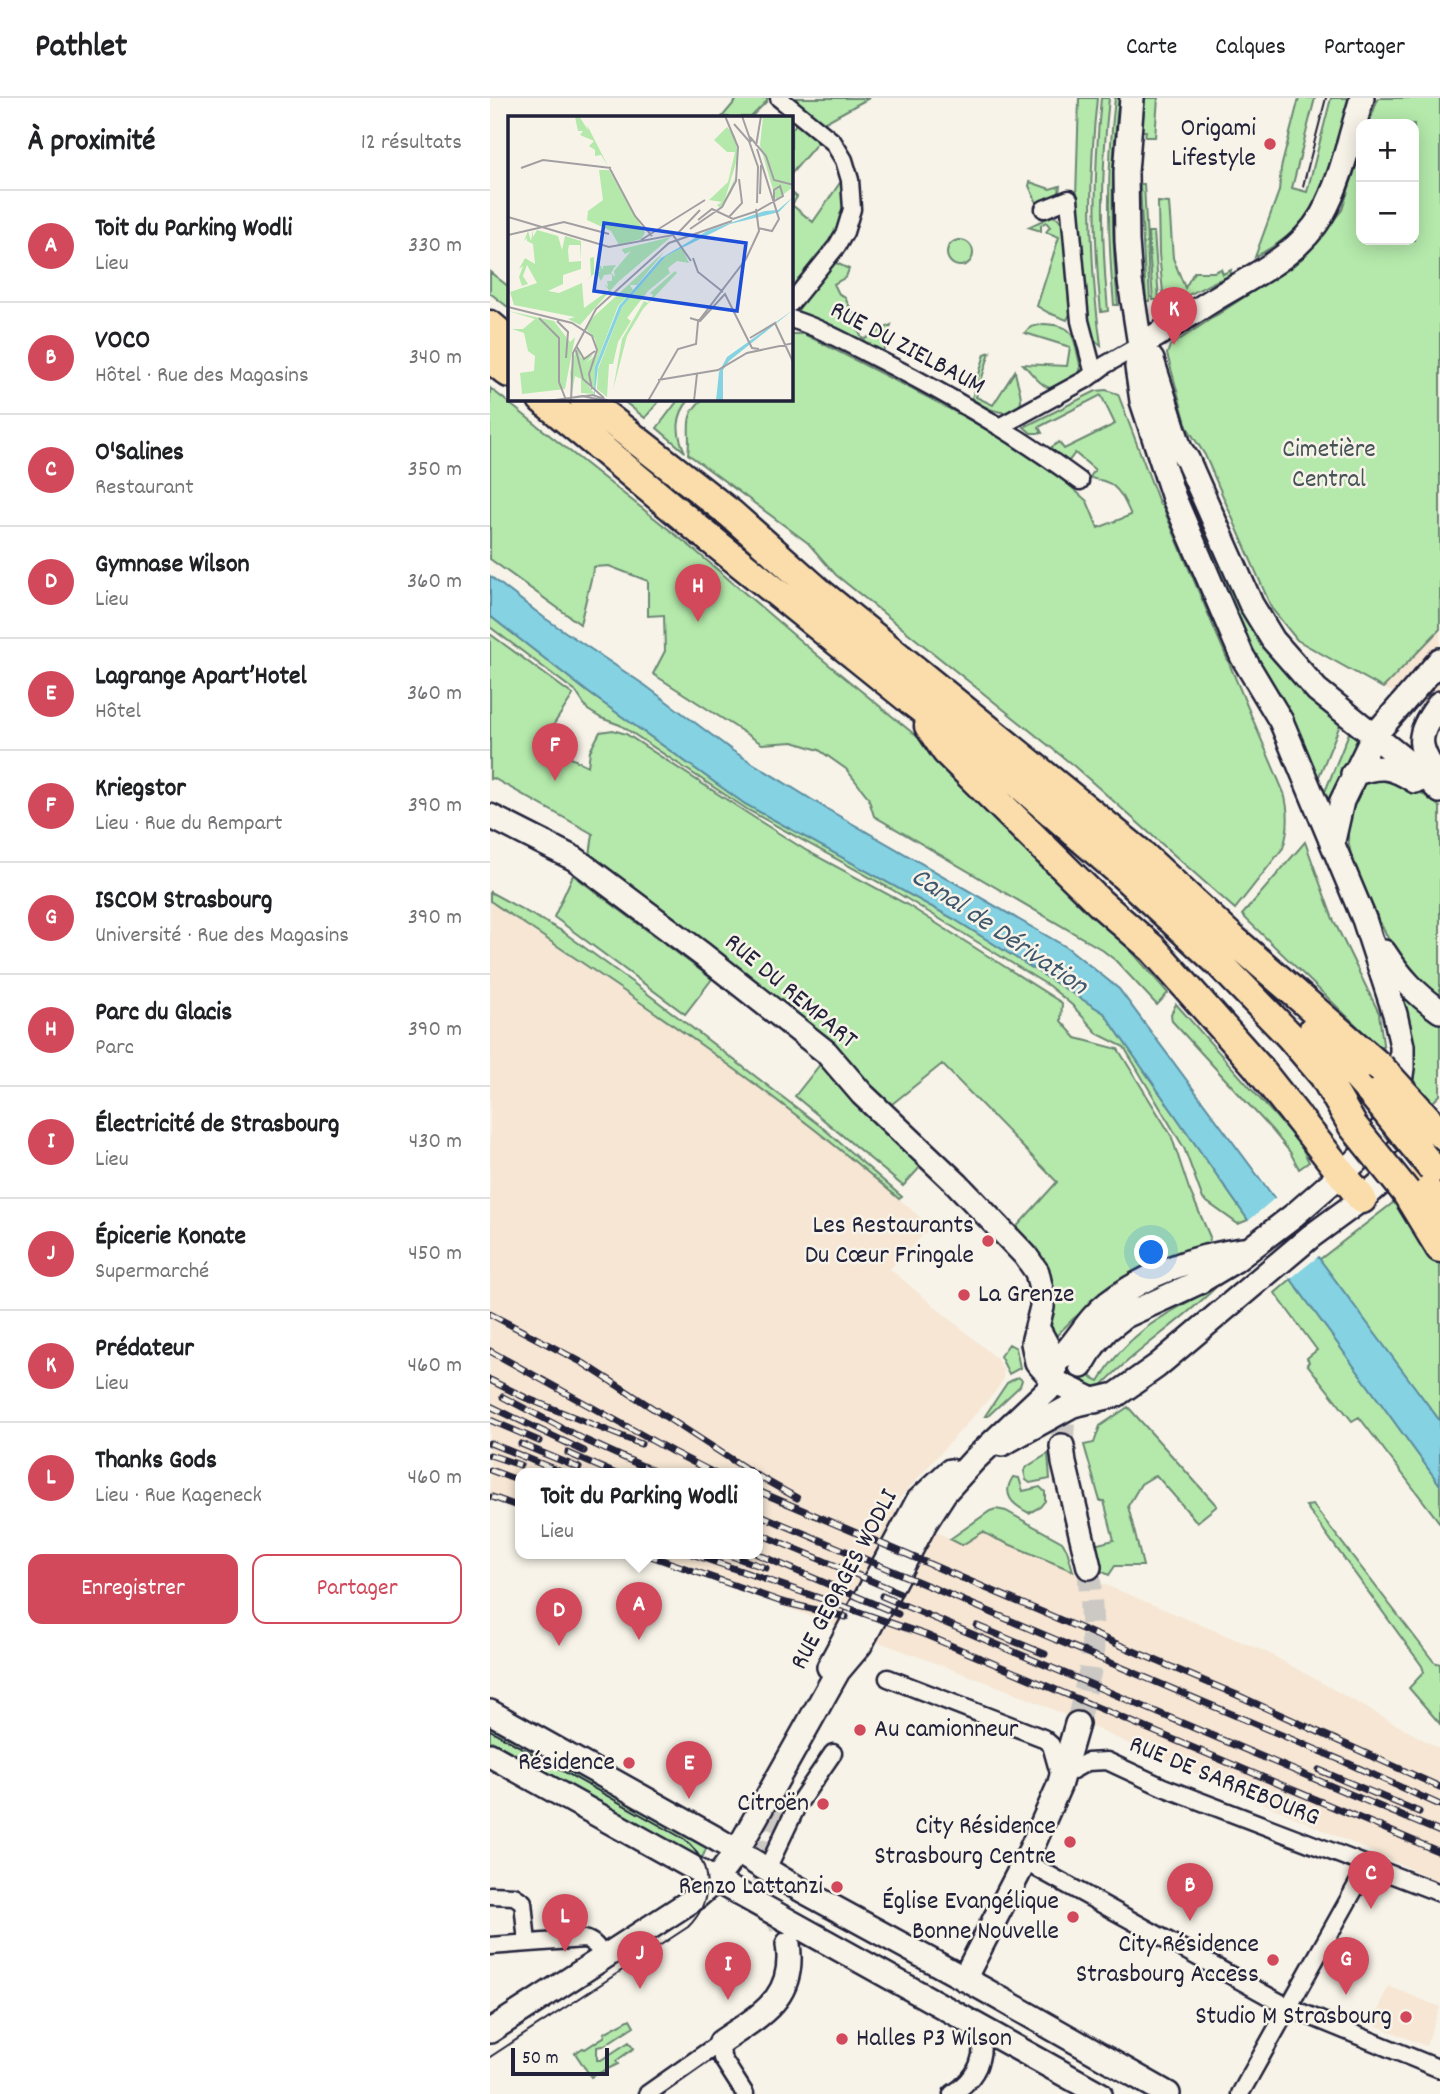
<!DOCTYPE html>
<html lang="fr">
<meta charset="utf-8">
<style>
:root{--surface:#fff;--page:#f2f2f2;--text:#202124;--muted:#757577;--line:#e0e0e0;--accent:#d1495b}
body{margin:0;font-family:Dekko,sans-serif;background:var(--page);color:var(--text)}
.controls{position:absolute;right:21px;top:21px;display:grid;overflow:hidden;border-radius:14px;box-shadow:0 4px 18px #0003}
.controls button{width:63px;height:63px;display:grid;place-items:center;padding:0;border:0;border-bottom:2px solid var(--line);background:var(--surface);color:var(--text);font:35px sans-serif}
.scale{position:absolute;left:21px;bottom:18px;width:98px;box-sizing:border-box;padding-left:7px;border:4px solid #22223b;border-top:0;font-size:19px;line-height:24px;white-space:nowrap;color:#22223b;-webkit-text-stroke:5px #f7f3e8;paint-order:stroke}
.you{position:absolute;left:662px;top:1155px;width:24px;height:24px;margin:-18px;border:5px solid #fff;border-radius:50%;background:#1a73e8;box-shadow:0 0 0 10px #1a73e833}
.badge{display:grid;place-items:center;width:46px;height:46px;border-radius:50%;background:var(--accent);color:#fff;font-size:23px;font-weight:700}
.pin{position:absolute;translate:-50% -58px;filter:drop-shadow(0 2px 4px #0008)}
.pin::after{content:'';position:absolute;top:37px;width:24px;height:21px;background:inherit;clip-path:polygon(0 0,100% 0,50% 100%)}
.popup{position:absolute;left:25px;top:1370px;width:248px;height:91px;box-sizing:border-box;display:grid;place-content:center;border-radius:14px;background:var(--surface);filter:drop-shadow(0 2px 5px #0005);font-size:23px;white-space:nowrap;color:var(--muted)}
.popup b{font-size:26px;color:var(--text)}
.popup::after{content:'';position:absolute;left:50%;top:100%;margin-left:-14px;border:14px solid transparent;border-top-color:var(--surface)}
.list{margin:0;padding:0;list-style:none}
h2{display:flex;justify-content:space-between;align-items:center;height:91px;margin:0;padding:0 28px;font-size:30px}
h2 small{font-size:23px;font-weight:400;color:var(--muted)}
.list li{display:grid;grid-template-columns:46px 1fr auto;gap:21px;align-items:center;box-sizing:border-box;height:112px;padding:0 28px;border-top:2px solid var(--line)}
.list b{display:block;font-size:26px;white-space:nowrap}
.list p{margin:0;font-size:23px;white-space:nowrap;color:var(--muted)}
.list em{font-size:23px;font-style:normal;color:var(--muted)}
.actions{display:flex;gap:14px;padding:21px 28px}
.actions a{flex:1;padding:16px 0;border:2px solid var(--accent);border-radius:14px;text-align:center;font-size:24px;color:var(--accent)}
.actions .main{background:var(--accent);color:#fff}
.map{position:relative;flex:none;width:950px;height:1996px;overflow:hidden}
header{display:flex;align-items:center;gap:42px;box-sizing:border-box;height:98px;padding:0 35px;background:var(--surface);border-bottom:2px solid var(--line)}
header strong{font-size:33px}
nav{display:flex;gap:38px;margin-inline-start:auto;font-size:24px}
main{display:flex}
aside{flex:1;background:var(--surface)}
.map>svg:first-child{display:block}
.built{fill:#f6e6d3}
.green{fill:#b4e9ab;stroke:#6b8673;stroke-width:2}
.water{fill:#84d2e2;stroke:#5d8c9f;stroke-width:2}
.pier{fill:#f7f3e8}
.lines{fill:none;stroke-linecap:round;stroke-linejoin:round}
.secondary-tunnel{stroke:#ccc9c5;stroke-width:23;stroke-dasharray:23 11;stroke-linecap:butt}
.street-casing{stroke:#22223b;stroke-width:21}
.secondary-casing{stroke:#22223b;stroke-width:28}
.highway-casing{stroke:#22223b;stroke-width:33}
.street{stroke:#f7f3e8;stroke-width:16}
.secondary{stroke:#f7f3e8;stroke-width:23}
.highway{stroke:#faddab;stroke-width:28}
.tram{stroke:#22223b;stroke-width:2}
.rail-casing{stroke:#22223b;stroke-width:7}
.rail{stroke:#f7f3e8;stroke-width:4.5;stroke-dasharray:13;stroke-linecap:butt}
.highway-bridge-casing{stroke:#22223b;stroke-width:33;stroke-linecap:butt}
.highway-bridge{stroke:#faddab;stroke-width:28}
.poi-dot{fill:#d1495b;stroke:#f7f3e8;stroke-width:2.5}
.labels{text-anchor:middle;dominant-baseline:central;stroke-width:5;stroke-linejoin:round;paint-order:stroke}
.poi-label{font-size:26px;fill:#22223b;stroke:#f7f3e8;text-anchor:end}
.street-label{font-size:26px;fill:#22223b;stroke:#f7f3e8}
.park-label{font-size:26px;fill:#465457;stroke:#f7f3e8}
.water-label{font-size:28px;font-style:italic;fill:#3f576d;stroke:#f7f3e8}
.inset-road{fill:none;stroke:#a29fa3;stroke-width:2}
.view{fill:#1d4ed8;fill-opacity:0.15;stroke:#1d4ed8;stroke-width:3.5}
.inset-edge{fill:none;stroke:#22223b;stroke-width:3.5}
</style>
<header>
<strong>Pathlet</strong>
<nav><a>Carte</a><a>Calques</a><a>Partager</a></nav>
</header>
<main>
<aside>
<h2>À proximité<small>12 résultats</small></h2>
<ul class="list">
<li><span class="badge">A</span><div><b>Toit du Parking Wodli</b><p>Lieu</p></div><em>330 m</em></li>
<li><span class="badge">B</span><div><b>VOCO</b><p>Hôtel · Rue des Magasins</p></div><em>340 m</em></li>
<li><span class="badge">C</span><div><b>O'Salines</b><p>Restaurant</p></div><em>350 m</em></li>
<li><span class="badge">D</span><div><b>Gymnase Wilson</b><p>Lieu</p></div><em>360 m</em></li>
<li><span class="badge">E</span><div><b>Lagrange Apart’Hotel</b><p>Hôtel</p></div><em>360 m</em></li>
<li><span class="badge">F</span><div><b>Kriegstor</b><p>Lieu · Rue du Rempart</p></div><em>390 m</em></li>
<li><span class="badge">G</span><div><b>ISCOM Strasbourg</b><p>Université · Rue des Magasins</p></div><em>390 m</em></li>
<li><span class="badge">H</span><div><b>Parc du Glacis</b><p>Parc</p></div><em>390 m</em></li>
<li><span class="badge">I</span><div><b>Électricité de Strasbourg</b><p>Lieu</p></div><em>430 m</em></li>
<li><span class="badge">J</span><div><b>Épicerie Konate</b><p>Supermarché</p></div><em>450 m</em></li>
<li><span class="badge">K</span><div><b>Prédateur</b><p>Lieu</p></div><em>460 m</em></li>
<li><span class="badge">L</span><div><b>Thanks Gods</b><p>Lieu · Rue Kageneck</p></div><em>460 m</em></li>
</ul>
<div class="actions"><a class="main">Enregistrer</a><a>Partager</a></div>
</aside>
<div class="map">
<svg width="950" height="1996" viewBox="0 0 950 1996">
<rect width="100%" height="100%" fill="#f7f3e8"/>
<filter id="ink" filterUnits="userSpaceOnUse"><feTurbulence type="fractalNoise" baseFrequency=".0143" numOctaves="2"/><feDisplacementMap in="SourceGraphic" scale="14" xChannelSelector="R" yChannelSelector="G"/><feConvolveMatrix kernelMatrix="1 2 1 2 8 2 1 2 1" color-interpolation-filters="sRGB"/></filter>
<g filter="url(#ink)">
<!-- built -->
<path class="built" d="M950 531V627L946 622 947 613 893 590Z
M0 803 265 984 355 1054 441 1129 400 1171 505 1259 513 1270V1282L505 1294 401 1410 472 1447 493 1433 504 1440 778 1555 950 1651V1784L528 1596 320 1518 146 1456H268V1376H30V1413L0 1402Z
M898 1888 950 1909 936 1948 883 1926Z"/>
<!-- green -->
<path class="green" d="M248 0H277V3L261 19H232Z
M297 0H379L330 27Z
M589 0H607C598 83 599 164 611 247L601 240 597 229 586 100Z
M611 0H619C611 72 611 142 618 213L611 214C603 142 604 72 611 0Z
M625 0H629C620 69 621 138 628 207H624C617 137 617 70 625 0Z
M655 0H668L665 39H655L656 33H652Z
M809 0H825L802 90 817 94 841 0H860C846 43 838 97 805 131 794 143 779 151 765 159L789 93 791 70Z
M888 0H950V531L893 590 807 542 782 511 715 357 697 329 677 256 680 248 801 168 816 156 852 112 871 52V142H924V26H879Z
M307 24 330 42 301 76V33Z
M354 79 358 109 349 133 301 200V94L307 99 302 107 323 124Z
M540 84 560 91 570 88 569 95 548 107 539 88Z
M650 86H654L660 203H656Z
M668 104 679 105 683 160 695 190 704 174H724L731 171 733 176 741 172 740 178C715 185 700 201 674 204L669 156Z
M562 118 568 120 573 126 581 214 577 222 559 215 547 208 569 139 556 134 560 129 556 124 551 127V133L538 129Z
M658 134H664L669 202H663Z
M457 155a13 13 0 1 1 26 0a13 13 0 1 1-26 0Z
M340 162 359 171 356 179 344 186 349 196 354 198 369 226 368 232 373 242 401 227 393 254 305 212 304 208Z
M0 174 19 189V210L0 195Z
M553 226C580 227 583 232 588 258 589 262 591 270 590 274 588 283 565 293 557 289 547 284 541 274 533 266L577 268 580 249 535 235 541 229Z
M301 236H314L447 304 547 359 597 403 608 430 641 417C636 406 629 388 616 384 610 381 606 383 600 379L605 372 585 355 578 364 560 350 569 344 574 351 625 326 611 297 549 329 552 335H541L534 329 606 293 616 292 628 296 670 407H672L794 695C799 713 799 732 793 750L745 811 584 668 346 477 318 445 198 356C202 333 191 319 213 301H301Z
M500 254 486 299 503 307 525 273C526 282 531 293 531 302 530 326 491 310 482 300L495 256Z
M0 290 201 449 327 557 435 645 630 840 678 895 667 907 625 862 611 851 384 718 378 699 356 671 329 652 303 644 272 646 163 576 175 553 174 517 158 518V483L119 468 104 469 90 526 0 461Z
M131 301H171L155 320Z
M189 301H200C185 318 186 335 195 354L167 330Z
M677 358 701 387 741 479 852 622 828 681 799 614 758 546Z
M0 518 99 595 255 706 464 821 614 915 758 1122 748 1126 713 1101 694 1050 634 949 608 936 582 907 559 888 401 791 258 712 130 627 111 620 98 612 86 594 0 529Z
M0 536 83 597 64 626 57 649 98 668 100 653 110 634 123 632 136 636 271 724 317 753 416 806 572 905 571 923 586 940 628 951 681 1037 699 1091 720 1139 719 1145 691 1153 632 1181 583 1221 561 1243 562 1207 522 1134 567 1084 452 966 397 1010 99 764 103 736 3 680 0 681Z
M861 630 870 639 839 700H836L834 696Z
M887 676 919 686 950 709V905C912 878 892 830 874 788 868 775 861 762 859 747 855 723 862 688 887 676Z
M815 744 843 821 889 915 894 954 752 817Z
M83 777 222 881 195 916 64 819Z
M0 794 72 833 150 890 333 1030 412 1099 409 1101C281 990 141 897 0 803Z
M904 886 950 922V997L941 1006 919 982Z
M686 906 810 1046 819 1064 809 1071 800 1054 782 1032 682 923 681 916Z
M332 964 433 1066 413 1088 305 998Z
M908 1101 950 1164V1323L829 1162Z
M716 1166 636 1209 598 1269 601 1279 609 1283C639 1232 676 1216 726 1189 688 1227 640 1255 605 1295L574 1281 572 1272 636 1201Z
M801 1181 950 1387V1425L869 1319 862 1323 817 1266 819 1264 817 1260 827 1252 785 1195Z
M519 1246 526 1250 530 1270 519 1276 510 1258Z
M528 1279 532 1282 530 1288 498 1318H495L517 1285Z
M638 1309 727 1408 707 1424 666 1377 651 1386 638 1408 653 1468H625L619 1477 601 1468 604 1447 624 1442 614 1403H610L594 1347 604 1345 610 1328Z
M558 1356 560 1381 540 1385 536 1382 534 1373 538 1368Z
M523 1379 529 1380 533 1393 550 1389 555 1394V1403L550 1409 539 1415C523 1407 511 1397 523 1379Z
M823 1407 944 1564 950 1566V1626L919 1590 934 1574 932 1568 816 1408Z
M506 1411 516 1413 572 1444 577 1452 583 1473 504 1440 493 1434 472 1447 460 1441 500 1413Z
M0 1629 217 1749 213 1758 204 1764 185 1746 0 1642Z
M140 1921 144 1928 113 1948 107 1949V1962H111L139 1944 144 1950 126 1963 128 1966 101 1979 85 1955 93 1950 95 1951 115 1938 114 1935Z"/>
<!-- water -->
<path class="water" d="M0 478 56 521 156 588 243 653 337 711 578 850 629 891 950 1323V1387L758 1122 614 915 464 821 255 706 99 595 0 518Z"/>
<!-- pier -->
<path class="pier" d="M786 1099 830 1157 800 1181 756 1125Z"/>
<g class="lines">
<!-- secondary-tunnel -->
<path class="secondary-tunnel" d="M572 1348 574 1317 581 1294
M587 1626 600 1573 603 1550 599 1469
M287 1710C282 1722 276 1734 273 1746 268 1780 286 1816 298 1846"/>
<!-- street casing -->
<g class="street-casing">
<path id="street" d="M289 0 343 44 354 62 360 82 362 111 355 134 347 148 301 205
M554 111 579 101 590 223 604 276
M301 221C330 230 357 245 384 259 456 295 526 336 590 383
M509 329 595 282 615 267 650 247
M398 1580 553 1640 561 1647 570 1679
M572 1678 597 1664 617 1663 673 1689 950 1795
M534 1763 798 1909 950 1971
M277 1771 308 1706 343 1655
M0 1797 24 1798 33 1804 37 1845
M0 1848 94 1841C104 1843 108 1850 113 1859
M231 1944 232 1960 255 1996
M157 1996 231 1944
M462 1996C488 1980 497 1958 489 1928
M750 1996 878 1767"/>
</g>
<!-- secondary casing -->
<g class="secondary-casing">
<path id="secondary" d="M650 247 662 262 690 351 697 361 761 506 783 542 827 592 937 680 950 693
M650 247C675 233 699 217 723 202 762 178 808 158 832 117 852 81 860 38 872 0
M950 605C923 641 928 648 950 683
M863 676C891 667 900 667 925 683
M0 718 85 761 213 857 336 954 372 996 467 1086 535 1157 547 1174 552 1196V1209L543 1245 547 1264 564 1283 605 1303
M843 743 852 703 883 639 950 562
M894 854C911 880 925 895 950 913
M591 1268 603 1248 617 1232 635 1218 709 1184 744 1163 803 1118 865 1064 878 1051 895 1026 909 992 912 970V948L905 916 874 821 791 623 752 558 684 400 652 303 647 269 650 247 640 183 637 143 636 74 642 0
M558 1275C563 1267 569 1262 575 1255 590 1238 600 1219 618 1205 656 1176 705 1158 753 1152
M512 1346 583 1307 626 1297 667 1268 820 1139 872 1101 940 1043
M572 1348 574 1365 599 1469
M339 1569 428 1403 460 1373
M0 1614 225 1740 297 1784 495 1892 678 1996
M0 1657 610 1996
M474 1881 542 1749 569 1688 587 1626
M0 1933 204 1801 225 1783 247 1753 348 1573 370 1547 435 1425 455 1394 484 1362 558 1292C573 1269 559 1252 548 1231
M231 1944C270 1917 306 1901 298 1846"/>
</g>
<!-- highway casing -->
<g class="highway-casing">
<path id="highway" d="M0 227 19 243
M0 260 19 275
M52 301 208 431 424 605 526 683 628 772 729 865 800 938 834 978 863 1028
M94 301 241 416 330 495 649 754 745 843 890 969
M439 628 456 653 610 805 663 851 766 967 872 1101
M824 931 883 997
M930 1083 950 1110
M916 1094 950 1150"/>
</g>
<!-- street -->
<use href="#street" class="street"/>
<!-- secondary -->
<use href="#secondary" class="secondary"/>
<!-- highway -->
<use href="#highway" class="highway"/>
<!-- tram -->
<path class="tram" d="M813 88 836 0
M0 1632 194 1741C223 1765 224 1803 198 1829L0 1959"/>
<!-- rail casing -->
<g class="rail-casing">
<path id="rail" d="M0 1216 93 1265 264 1376
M0 1253 183 1354 226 1376
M0 1282 36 1300 151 1346
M13 1299 95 1342 170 1376
M0 1308 94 1353
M0 1322 49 1343
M0 1345 71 1374
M31 1346 89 1370
M78 1355 126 1376
M0 1357 30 1367
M0 1372 30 1383
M268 1378 307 1400
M268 1393 747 1597 950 1689
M2 1399 30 1409
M268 1416 853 1663 950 1707
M268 1435 410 1495
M155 1456 292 1504 356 1519
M202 1456 436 1537 950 1754
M236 1456 276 1470
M267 1456 408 1516
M392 1498 950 1734
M487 1528 555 1556
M829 1672 929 1714"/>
</g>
<!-- rail -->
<use href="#rail" class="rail"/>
<!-- highway-bridge casing -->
<g class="highway-bridge-casing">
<path id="highway-bridge" d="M890 969 950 1035
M883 997 943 1071
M863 1028 916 1094"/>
</g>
<!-- highway-bridge -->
<use href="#highway-bridge" class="highway-bridge"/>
</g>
</g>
<!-- markers -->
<g class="poi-dot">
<circle cx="780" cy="46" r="7"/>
<circle cx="498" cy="1143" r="7"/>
<circle cx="474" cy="1197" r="7"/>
<circle cx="370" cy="1632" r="7"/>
<circle cx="139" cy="1665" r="7"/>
<circle cx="333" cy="1706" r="7"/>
<circle cx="580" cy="1744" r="7"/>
<circle cx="347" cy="1789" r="7"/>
<circle cx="583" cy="1819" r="7"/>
<circle cx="783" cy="1862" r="7"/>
<circle cx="916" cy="1919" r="7"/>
<circle cx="352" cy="1941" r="7"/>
</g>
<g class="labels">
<!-- poi labels -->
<g class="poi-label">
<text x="766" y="31">Origami<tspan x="766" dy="30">Lifestyle</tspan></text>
<text x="484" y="1128">Les Restaurants<tspan x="484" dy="30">Du Cœur Fringale</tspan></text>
<text x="488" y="1197" text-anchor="start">La Grenze</text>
<text x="384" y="1632" text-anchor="start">Au camionneur</text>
<text x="125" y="1665">Résidence</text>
<text x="319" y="1706">Citroën</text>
<text x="566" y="1729">City Résidence<tspan x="566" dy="30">Strasbourg Centre</tspan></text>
<text x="333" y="1789">Renzo Lattanzi</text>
<text x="569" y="1804">Église Evangélique<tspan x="569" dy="30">Bonne Nouvelle</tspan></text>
<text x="769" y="1847">City Résidence<tspan x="769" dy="30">Strasbourg Access</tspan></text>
<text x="902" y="1919">Studio M Strasbourg</text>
<text x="366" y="1941" text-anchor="start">Halles P3 Wilson</text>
</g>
<!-- street labels -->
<g class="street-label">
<text transform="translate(417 251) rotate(28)">RUE DU ZIELBAUM</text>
<text transform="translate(300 894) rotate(40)">RUE DU REMPART</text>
<text transform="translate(355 1482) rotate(-62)">RUE GEORGES WODLI</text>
<text transform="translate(734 1684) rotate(22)">RUE DE SARREBOURG</text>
</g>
<!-- park labels -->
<g class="park-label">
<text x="839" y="352">Cimetière<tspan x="839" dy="30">Central</tspan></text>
</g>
<!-- water labels -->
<g class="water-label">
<text transform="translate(508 835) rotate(34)">Canal de Dérivation</text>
</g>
</g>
<!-- overview -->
<g transform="translate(18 18)">
<rect width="285" height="285" fill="#f7f3e8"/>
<path d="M62 0H71L80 14 79 9 100 50 93 39 87 40V34L81 30 86 25 72 19 75 15H70L67 1ZM285 0V71L268 84 252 29 255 1ZM219 11 227 20 230 40 217 83 228 60 223 77 212 92 209 89 214 86 201 84 220 66 227 36H219L206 24ZM91 54H101L137 117 133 123 111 129 103 115 79 104 80 95 95 84ZM25 114V121L29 114 50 120 54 134 57 120 73 125V144L72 129H61L60 134 61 146 73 145V153L55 159V168L40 175 51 177 74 167 76 192 101 174 96 168 100 171 99 165H104V158L96 159 93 165 88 156 78 165 83 160 82 142 86 141V157L93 155 89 154V144L95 154V150L108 149 103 157 107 161 106 155 123 135 117 138 114 134 115 140 114 133 163 121 110 166 72 209 60 203 67 201 6 189 2 176 29 167 19 149 15 160 20 168 7 172 14 170 11 161 15 150 11 153 17 142 27 148 25 128 19 125V122L16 125 20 115 23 125ZM174 132 181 147 169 145 160 152 162 157 140 175 119 202 123 205 110 226 105 248H101L99 281 89 273 90 253 114 191 158 140ZM157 135 129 169H122L125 174 110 190 87 251V275L72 259 87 278 73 277V263L67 260 64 277 62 257 69 229 73 242 85 239 78 247 89 238 87 223 77 212 81 205ZM167 155 169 157 135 193 119 220 105 274 114 223 136 185 140 187 145 179 142 177ZM0 195 46 205 62 226 67 221 57 273 14 278 12 257 26 255 27 240 20 235 16 217 4 213H15L27 203Z" fill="#b4e9ab"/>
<path d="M285 81 271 96 222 108 158 140 114 191 90 251 86 285 87 251 111 190 153 142 199 115 257 95 270 94ZM285 194 221 245 215 254V285H208L211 256 219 241Z" fill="#84d2e2"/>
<path class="inset-road" d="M234 0 243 26M226 8 241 25 250 51 249 87M242 21 258 40 266 64 286 69M248 30 253 0M249 33 271 103 264 115 250 112M101 51 127 100 144 120M13 52 35 44 103 52M252 78 253 49M0 101 101 131 165 119 183 145M221 101 234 87 231 63M190 104 204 93 225 103 249 95 275 80 272 70 266 74V84M182 113 214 91 228 65 230 31 217 0M170 117 192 94M0 119 56 106 101 118M133 124 197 84M185 142 190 156 215 176M0 191 64 207 84 220 89 234 81 258 84 273M31 202 51 222V266L58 284M182 202 192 205 217 178 244 232 251 233M49 205 60 216 58 242M242 222 267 207 286 248M69 231 76 243 87 235M68 234 75 263 96 282M150 264 210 254 239 237 286 227M39 285 85 279 101 285M44 285 74 280 99 285M63 285 65 237 88 193 161 127 224 105M140 285 170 233 188 228 190 206 238 143 251 115 248 93M186 285 189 258"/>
<path class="view" d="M96 107 238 127 229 195 86 175Z"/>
<rect width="285" height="285" class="inset-edge"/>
</g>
</svg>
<div class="controls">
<button>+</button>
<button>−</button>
</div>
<div class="scale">50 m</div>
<div class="you"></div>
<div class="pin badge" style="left:149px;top:1542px">A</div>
<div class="popup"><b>Toit du Parking Wodli</b>Lieu</div>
<div class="pin badge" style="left:700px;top:1823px">B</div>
<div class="pin badge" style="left:881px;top:1811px">C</div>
<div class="pin badge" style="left:69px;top:1548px">D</div>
<div class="pin badge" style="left:199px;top:1701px">E</div>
<div class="pin badge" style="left:65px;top:683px">F</div>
<div class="pin badge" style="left:856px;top:1897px">G</div>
<div class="pin badge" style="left:208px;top:524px">H</div>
<div class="pin badge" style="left:238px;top:1902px">I</div>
<div class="pin badge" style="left:150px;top:1891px">J</div>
<div class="pin badge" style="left:684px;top:247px">K</div>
<div class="pin badge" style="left:75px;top:1854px">L</div>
</div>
</main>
